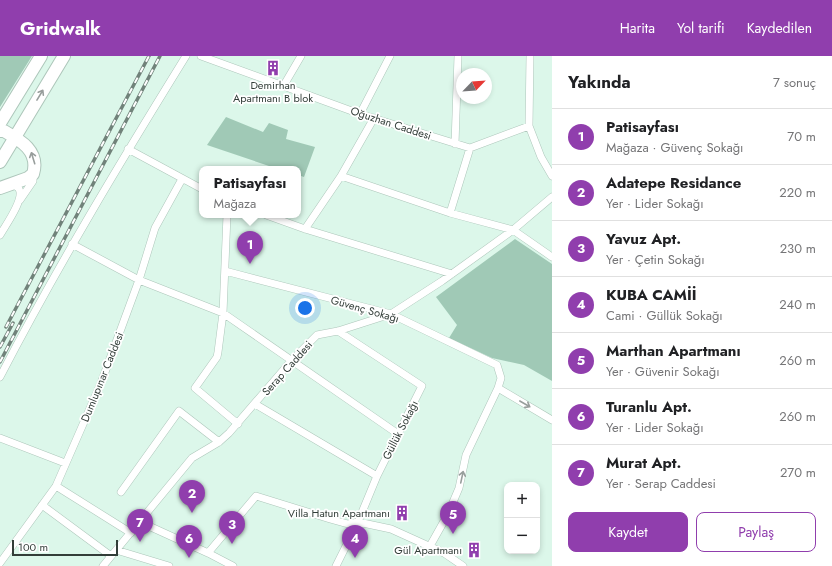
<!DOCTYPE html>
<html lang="tr">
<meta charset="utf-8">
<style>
:root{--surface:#fff;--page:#f2f2f2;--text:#202124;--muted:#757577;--line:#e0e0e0;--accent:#903ead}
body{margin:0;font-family:Jost,sans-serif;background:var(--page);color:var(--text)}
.controls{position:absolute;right:12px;bottom:12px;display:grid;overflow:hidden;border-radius:8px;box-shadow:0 2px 6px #0003}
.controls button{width:36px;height:36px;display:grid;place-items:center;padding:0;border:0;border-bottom:1px solid var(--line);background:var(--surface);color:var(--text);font:20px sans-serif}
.compass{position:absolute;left:456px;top:12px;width:36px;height:36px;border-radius:50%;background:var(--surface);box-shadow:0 2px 6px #0003;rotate:65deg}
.scale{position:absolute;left:12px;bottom:10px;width:106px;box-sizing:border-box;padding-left:4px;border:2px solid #323d38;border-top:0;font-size:11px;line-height:14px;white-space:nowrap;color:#323d38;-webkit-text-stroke:3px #fff;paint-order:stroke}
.you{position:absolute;left:305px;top:252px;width:14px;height:14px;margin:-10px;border:3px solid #fff;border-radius:50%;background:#1a73e8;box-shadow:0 0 0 6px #1a73e833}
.badge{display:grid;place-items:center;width:26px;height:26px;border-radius:50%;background:var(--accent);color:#fff;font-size:13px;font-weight:700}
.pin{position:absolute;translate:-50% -33px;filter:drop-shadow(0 1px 2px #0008)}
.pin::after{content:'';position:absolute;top:21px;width:14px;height:12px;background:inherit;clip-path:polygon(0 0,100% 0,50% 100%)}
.popup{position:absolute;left:199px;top:110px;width:102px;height:52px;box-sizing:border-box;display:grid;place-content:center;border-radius:8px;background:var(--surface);filter:drop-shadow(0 1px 3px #0005);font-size:13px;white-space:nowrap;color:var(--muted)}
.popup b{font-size:15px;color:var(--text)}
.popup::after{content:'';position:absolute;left:50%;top:100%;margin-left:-8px;border:8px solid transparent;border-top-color:var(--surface)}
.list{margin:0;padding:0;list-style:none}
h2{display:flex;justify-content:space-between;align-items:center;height:52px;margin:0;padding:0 16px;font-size:17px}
h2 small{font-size:13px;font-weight:400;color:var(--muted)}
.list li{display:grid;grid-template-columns:26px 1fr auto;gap:12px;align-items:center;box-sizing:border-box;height:56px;padding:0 16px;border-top:1px solid var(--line)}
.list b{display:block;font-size:15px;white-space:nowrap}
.list p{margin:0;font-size:13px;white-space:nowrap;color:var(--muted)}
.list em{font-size:13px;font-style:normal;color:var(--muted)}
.actions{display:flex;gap:8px;padding:12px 16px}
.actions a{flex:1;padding:9px 0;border:1px solid var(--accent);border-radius:8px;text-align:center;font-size:14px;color:var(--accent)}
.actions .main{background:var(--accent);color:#fff}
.map{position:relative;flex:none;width:552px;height:510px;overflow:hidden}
header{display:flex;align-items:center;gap:24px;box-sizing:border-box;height:56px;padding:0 20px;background:var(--accent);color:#fff}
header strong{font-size:19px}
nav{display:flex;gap:22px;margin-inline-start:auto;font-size:14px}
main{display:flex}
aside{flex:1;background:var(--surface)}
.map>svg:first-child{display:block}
.green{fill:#a0c9b6}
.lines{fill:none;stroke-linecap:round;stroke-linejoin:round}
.street-casing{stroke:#adc6ba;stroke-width:8}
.highway-casing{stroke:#adc6ba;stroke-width:14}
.street{stroke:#fff;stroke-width:7}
.highway{stroke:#fff;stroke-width:12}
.rail-casing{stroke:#71827a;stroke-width:3.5}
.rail{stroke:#fff;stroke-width:2;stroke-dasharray:6;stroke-linecap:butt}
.oneway{stroke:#989e9c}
.labels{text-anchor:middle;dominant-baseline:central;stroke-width:3.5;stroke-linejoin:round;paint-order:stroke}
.poi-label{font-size:11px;fill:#323d38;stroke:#fff;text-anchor:end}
.street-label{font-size:11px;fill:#323d38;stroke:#fff}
</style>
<header>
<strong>Gridwalk</strong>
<nav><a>Harita</a><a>Yol tarifi</a><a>Kaydedilen</a></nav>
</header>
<main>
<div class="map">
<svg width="552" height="510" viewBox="0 0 552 510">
<rect width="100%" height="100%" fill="#dcf7ea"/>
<!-- green -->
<path class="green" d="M0 0H32L0 51Z
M226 61 263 76 269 67 288 74 286 83 315 91 304 121 298 119V113H278L207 89Z
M515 183 552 208V325L524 309 492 302 449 282 457 269 436 241Z"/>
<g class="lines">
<!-- street casing -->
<g class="street-casing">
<path id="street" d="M201 0 360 58 470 92 529 70
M530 0 529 70 541 101 552 120
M284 29 301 0
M360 58 390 0
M455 88 458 0
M128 93 202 133
M341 120 450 157 513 174 552 201
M20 144 33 125V118
M450 157 470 92
M227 159 223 257 218 296 217 301 195 332 238 368
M266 159 305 173 452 218
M305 173 341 120 374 62
M0 179C5 170 25 143 19 133 18 131 14 129 12 128
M72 188 139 224 223 257 398 378
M225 215 391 258 497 309 501 322 498 332 466 399 459 432 448 458 430 490
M0 321C57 211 121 105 186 0
M498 332 552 364
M255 348 377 420
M0 382 65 407
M56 430 131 477
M121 436 179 355 219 386
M42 449 111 500
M140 466 208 497 233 510
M116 494 169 510
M208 497 256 440 330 463 348 468 358 466 391 473 444 497 463 510
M0 507 56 430 101 327 139 224 155 172 182 123
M103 510 192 402 219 386 229 377 292 304 317 279 338 275 391 258 442 225 513 174 552 141
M336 510 358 466 377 420 422 330 338 275"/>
</g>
<!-- highway casing -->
<g class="highway-casing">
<path id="highway" d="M0 67 41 0
M0 75H4C20 84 40 95 33 118L28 122 0 132
M0 106 64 0"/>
</g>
<!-- street -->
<use href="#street" class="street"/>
<!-- highway -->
<use href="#highway" class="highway"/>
<!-- rail casing -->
<g class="rail-casing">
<path id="rail" d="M6 271 149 0
M0 291 13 267
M0 306 160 0"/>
</g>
<!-- rail -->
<use href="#rail" class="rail"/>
</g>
<!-- one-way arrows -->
<defs><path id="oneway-shaft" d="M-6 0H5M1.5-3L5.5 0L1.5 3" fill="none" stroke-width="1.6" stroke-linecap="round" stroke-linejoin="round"/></defs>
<g class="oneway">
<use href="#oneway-shaft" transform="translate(40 39) rotate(-59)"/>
<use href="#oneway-shaft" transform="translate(33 102) rotate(-107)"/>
<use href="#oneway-shaft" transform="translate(525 348) rotate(30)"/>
<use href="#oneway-shaft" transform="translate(462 421) rotate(-78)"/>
</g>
<!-- icons -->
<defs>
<g id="building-bare" transform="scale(1.2)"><path d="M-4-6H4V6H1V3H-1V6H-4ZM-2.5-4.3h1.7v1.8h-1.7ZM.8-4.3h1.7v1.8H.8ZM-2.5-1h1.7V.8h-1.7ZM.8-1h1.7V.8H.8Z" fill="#903ead" stroke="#fff" stroke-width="2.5" paint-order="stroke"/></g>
</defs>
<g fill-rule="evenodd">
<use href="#building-bare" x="273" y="12"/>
<use href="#building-bare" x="402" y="457"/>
<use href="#building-bare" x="474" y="494"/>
</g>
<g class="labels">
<!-- poi labels -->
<g class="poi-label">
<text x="273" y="29" text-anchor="middle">Demirhan<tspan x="273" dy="13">Apartmanı B blok</tspan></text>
<text x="390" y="457">Villa Hatun Apartmanı</text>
<text x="462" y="494">Gül Apartmanı</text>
</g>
<!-- street labels -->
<g class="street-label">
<text transform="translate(391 67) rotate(18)">Oğuzhan Caddesi</text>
<text transform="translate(365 253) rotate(16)">Güvenç Sokağı</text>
<text transform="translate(287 312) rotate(-48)">Serap Caddesi</text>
<text transform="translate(102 321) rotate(-68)">Dumlupınar Caddesi</text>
<text transform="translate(400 374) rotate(-63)">Güllük Sokağı</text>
</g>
</g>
</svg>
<div class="controls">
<button>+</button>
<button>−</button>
</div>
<svg class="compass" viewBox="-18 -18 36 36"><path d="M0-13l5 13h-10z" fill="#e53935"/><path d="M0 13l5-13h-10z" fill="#757577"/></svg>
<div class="scale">100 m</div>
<div class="you"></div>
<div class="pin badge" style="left:250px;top:208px">1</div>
<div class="popup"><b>Patisayfası</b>Mağaza</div>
<div class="pin badge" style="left:192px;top:457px">2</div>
<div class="pin badge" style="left:232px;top:488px">3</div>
<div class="pin badge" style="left:355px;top:502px">4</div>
<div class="pin badge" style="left:453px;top:478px">5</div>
<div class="pin badge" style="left:189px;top:502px">6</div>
<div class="pin badge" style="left:140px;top:486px">7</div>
</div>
<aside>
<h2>Yakında<small>7 sonuç</small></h2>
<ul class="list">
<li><span class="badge">1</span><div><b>Patisayfası</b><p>Mağaza · Güvenç Sokağı</p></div><em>70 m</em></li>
<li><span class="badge">2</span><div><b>Adatepe Residance</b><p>Yer · Lider Sokağı</p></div><em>220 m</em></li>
<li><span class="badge">3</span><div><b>Yavuz Apt.</b><p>Yer · Çetin Sokağı</p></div><em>230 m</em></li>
<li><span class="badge">4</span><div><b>KUBA CAMİİ</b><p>Cami · Güllük Sokağı</p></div><em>240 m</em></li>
<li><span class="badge">5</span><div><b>Marthan Apartmanı</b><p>Yer · Güvenir Sokağı</p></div><em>260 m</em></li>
<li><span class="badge">6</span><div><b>Turanlu Apt.</b><p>Yer · Lider Sokağı</p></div><em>260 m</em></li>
<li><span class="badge">7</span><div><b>Murat Apt.</b><p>Yer · Serap Caddesi</p></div><em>270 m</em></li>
</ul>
<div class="actions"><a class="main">Kaydet</a><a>Paylaş</a></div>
</aside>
</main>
